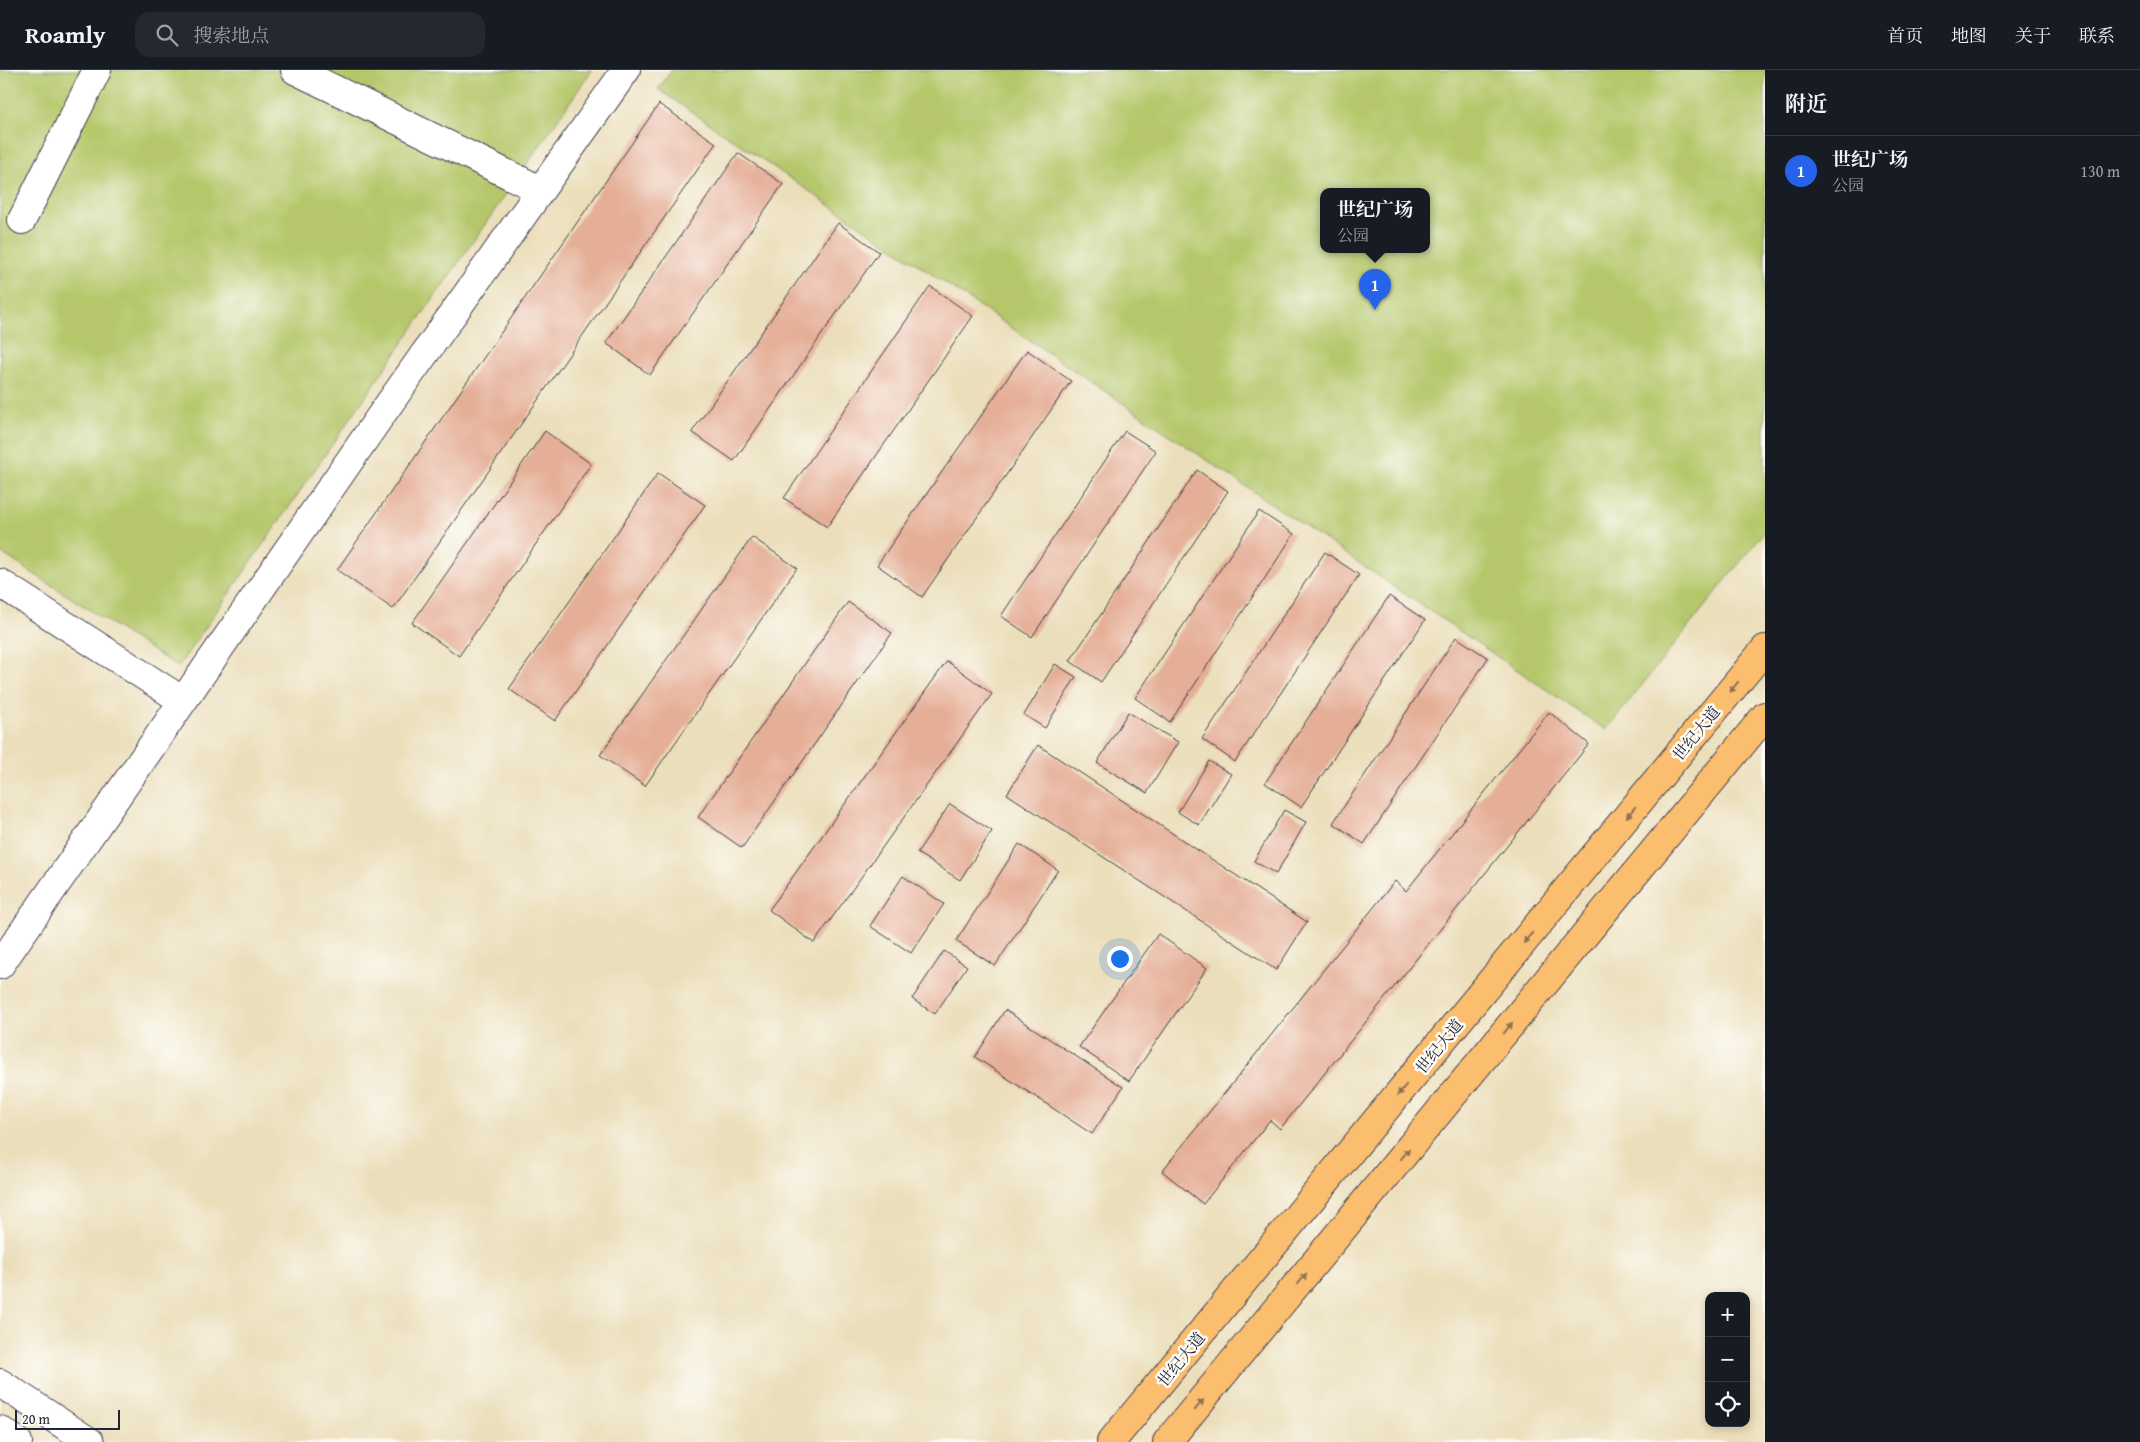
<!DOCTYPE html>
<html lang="zh">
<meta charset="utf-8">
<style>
:root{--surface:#171b24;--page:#242831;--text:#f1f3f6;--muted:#9ea1a6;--line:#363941;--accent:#2563eb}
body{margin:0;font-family:"Gentium Book Plus","Noto Serif SC",serif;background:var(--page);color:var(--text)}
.controls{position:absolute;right:15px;bottom:15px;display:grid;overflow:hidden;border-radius:10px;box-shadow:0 2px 8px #0003}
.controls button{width:45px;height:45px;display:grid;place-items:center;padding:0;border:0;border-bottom:1px solid var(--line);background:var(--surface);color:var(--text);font:25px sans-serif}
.scale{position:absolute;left:15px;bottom:12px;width:105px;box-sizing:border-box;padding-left:5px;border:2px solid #22223b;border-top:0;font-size:14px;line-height:18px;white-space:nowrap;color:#22223b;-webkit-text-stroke:4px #fdfcf7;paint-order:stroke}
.you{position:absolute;left:1119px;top:888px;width:18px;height:18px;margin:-12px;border:4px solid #fff;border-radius:50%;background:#1a73e8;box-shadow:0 0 0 8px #1a73e833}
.badge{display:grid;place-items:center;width:32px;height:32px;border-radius:50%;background:var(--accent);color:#fff;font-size:16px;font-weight:700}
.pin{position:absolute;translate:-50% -41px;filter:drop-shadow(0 1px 2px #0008)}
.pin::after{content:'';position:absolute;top:26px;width:18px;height:15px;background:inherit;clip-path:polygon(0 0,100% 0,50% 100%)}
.popup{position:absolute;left:1320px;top:118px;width:110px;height:65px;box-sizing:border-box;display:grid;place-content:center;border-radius:10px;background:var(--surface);filter:drop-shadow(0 1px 4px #0005);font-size:16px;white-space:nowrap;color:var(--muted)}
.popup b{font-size:19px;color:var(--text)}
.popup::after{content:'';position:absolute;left:50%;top:100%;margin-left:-10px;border:10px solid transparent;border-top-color:var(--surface)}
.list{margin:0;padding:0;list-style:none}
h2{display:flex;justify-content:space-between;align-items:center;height:65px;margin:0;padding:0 20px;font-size:21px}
h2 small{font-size:16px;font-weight:400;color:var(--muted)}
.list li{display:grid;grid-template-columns:32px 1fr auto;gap:15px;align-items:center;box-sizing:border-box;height:70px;padding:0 20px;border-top:1px solid var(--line)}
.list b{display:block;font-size:19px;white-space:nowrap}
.list p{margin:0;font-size:16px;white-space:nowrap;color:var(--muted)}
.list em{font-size:16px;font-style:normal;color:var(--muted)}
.icon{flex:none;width:28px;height:28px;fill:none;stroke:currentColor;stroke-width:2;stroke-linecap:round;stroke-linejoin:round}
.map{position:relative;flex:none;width:1765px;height:1372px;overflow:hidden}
header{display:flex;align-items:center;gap:30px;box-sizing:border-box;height:70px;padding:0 25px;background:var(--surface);border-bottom:1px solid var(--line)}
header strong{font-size:24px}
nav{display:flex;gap:28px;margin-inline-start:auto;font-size:18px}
.search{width:350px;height:45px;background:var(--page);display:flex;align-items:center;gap:12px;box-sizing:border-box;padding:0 18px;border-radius:15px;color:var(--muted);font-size:19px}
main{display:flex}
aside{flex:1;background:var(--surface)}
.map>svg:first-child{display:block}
.green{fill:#b5c76b;stroke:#6c7453;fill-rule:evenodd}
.building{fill:#e5ae96}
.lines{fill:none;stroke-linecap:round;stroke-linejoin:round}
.minor-casing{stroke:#403e4e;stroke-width:30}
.major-casing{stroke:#403e4e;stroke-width:30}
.minor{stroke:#fff;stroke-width:28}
.major{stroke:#fbbd6e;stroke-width:28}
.oneway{fill:#8e7054}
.labels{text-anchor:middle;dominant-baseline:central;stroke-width:5;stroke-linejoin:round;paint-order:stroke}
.street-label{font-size:16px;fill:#22223b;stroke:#fdfcf7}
</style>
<header>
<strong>Roamly</strong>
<div class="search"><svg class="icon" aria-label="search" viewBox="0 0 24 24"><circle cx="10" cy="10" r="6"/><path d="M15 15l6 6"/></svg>搜索地点</div>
<nav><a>首页</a><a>地图</a><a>关于</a><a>联系</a></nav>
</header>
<main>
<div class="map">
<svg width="1765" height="1372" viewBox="0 0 1765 1372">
<rect width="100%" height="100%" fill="#fdfcf7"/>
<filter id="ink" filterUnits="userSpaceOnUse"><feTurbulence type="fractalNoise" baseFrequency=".02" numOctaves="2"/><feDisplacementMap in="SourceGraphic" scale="10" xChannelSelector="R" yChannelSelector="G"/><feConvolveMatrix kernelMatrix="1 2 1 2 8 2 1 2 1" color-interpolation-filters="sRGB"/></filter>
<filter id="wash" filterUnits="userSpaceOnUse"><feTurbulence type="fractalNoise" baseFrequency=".0096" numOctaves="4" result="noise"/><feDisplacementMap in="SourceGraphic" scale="20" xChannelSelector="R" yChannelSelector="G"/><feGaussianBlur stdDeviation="1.12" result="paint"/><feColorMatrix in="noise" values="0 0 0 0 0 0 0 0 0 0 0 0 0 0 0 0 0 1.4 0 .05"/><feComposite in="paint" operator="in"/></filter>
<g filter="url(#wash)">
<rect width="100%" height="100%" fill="#ebdeba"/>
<!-- green -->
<path class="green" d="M0 0H592L178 597 0 482Z
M672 0H1765V461L1606 660 658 19ZM1324 121H1426V179H1324Z"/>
<g id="blocks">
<!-- building -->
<path class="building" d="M659 34 716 73 393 539 337 500Z
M738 83 783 114 650 305 606 273Z
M838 153 879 182 734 391 692 362Z
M930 216 973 246 827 457 784 428Z
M1027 280 1071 311 922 527 877 495Z
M545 361 591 394 459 586 412 553Z
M1125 361 1156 381 1032 567 1001 546Z
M1197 400 1228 421 1101 612 1070 591Z
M658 403 705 435 555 651 509 619Z
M1259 441 1294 464 1170 652 1135 628Z
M752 467 797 498 645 716 600 685Z
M1325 482 1359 505 1235 692 1202 669Z
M1389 526 1425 550 1301 737 1265 713Z
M848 532 892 563 742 778 698 747Z
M1456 567 1488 588 1364 774 1333 753Z
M947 591 992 624 814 873 769 840Z
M1055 594 1076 607 1045 658 1024 645Z
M1128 642 1178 672 1147 723 1097 693Z
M1549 642 1589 674 1280 1059 1270 1050 1203 1134 1162 1101 1395 811 1406 821Z
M1038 675 1307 852 1276 900 1007 724Z
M1209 691 1231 704 1199 755 1178 742Z
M950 734 992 761 960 810 917 783Z
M1284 740 1306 752 1276 804 1254 791Z
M1019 774 1058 800 995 896 956 871Z
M903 806 944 834 911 883 870 856Z
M1158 864 1207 898 1129 1011 1079 977Z
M944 881 967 896 935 944 912 929Z
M1005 940 1123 1017 1092 1064 975 987Z"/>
</g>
</g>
<g filter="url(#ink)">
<use href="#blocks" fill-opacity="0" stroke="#403e4e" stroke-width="1"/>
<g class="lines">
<!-- minor casing -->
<g class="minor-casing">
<path id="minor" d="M295 0 540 120
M22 150 97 0
M0 513 183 631
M0 895 384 341 626 0
M0 1313 90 1372
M0 1360 18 1372"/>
</g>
<!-- major casing -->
<g class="major-casing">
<path id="major" d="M1111 1372 1765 579
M1167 1372 1765 646"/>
</g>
<!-- minor -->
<use href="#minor" class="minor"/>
<!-- major -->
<use href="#major" class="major"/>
</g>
<!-- one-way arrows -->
<defs><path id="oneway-solid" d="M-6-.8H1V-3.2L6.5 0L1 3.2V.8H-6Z" transform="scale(1.25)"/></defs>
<g class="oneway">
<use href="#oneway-solid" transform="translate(1734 617) rotate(129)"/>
<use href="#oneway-solid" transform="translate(1631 742) rotate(129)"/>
<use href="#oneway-solid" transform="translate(1528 868) rotate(129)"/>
<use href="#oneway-solid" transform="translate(1508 958) rotate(-51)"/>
<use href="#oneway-solid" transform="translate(1402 1020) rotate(129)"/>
<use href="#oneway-solid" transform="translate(1405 1084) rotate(-51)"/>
<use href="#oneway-solid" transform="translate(1302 1209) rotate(-51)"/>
<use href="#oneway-solid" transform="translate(1199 1335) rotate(-51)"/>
</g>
</g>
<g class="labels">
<!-- street labels -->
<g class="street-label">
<text transform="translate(1696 663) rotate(-51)">世纪大道</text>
<text transform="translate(1439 976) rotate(-51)">世纪大道</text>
<text transform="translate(1181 1289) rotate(-51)">世纪大道</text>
</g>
</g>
</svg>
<div class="controls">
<button>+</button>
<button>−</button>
<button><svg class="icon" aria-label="locate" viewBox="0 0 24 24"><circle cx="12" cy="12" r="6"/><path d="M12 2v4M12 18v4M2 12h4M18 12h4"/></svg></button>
</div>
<div class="scale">20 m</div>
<div class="you"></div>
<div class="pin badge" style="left:1375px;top:240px">1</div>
<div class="popup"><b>世纪广场</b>公园</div>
</div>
<aside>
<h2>附近<small></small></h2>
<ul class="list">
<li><span class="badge">1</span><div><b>世纪广场</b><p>公园</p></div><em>130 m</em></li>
</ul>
</aside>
</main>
